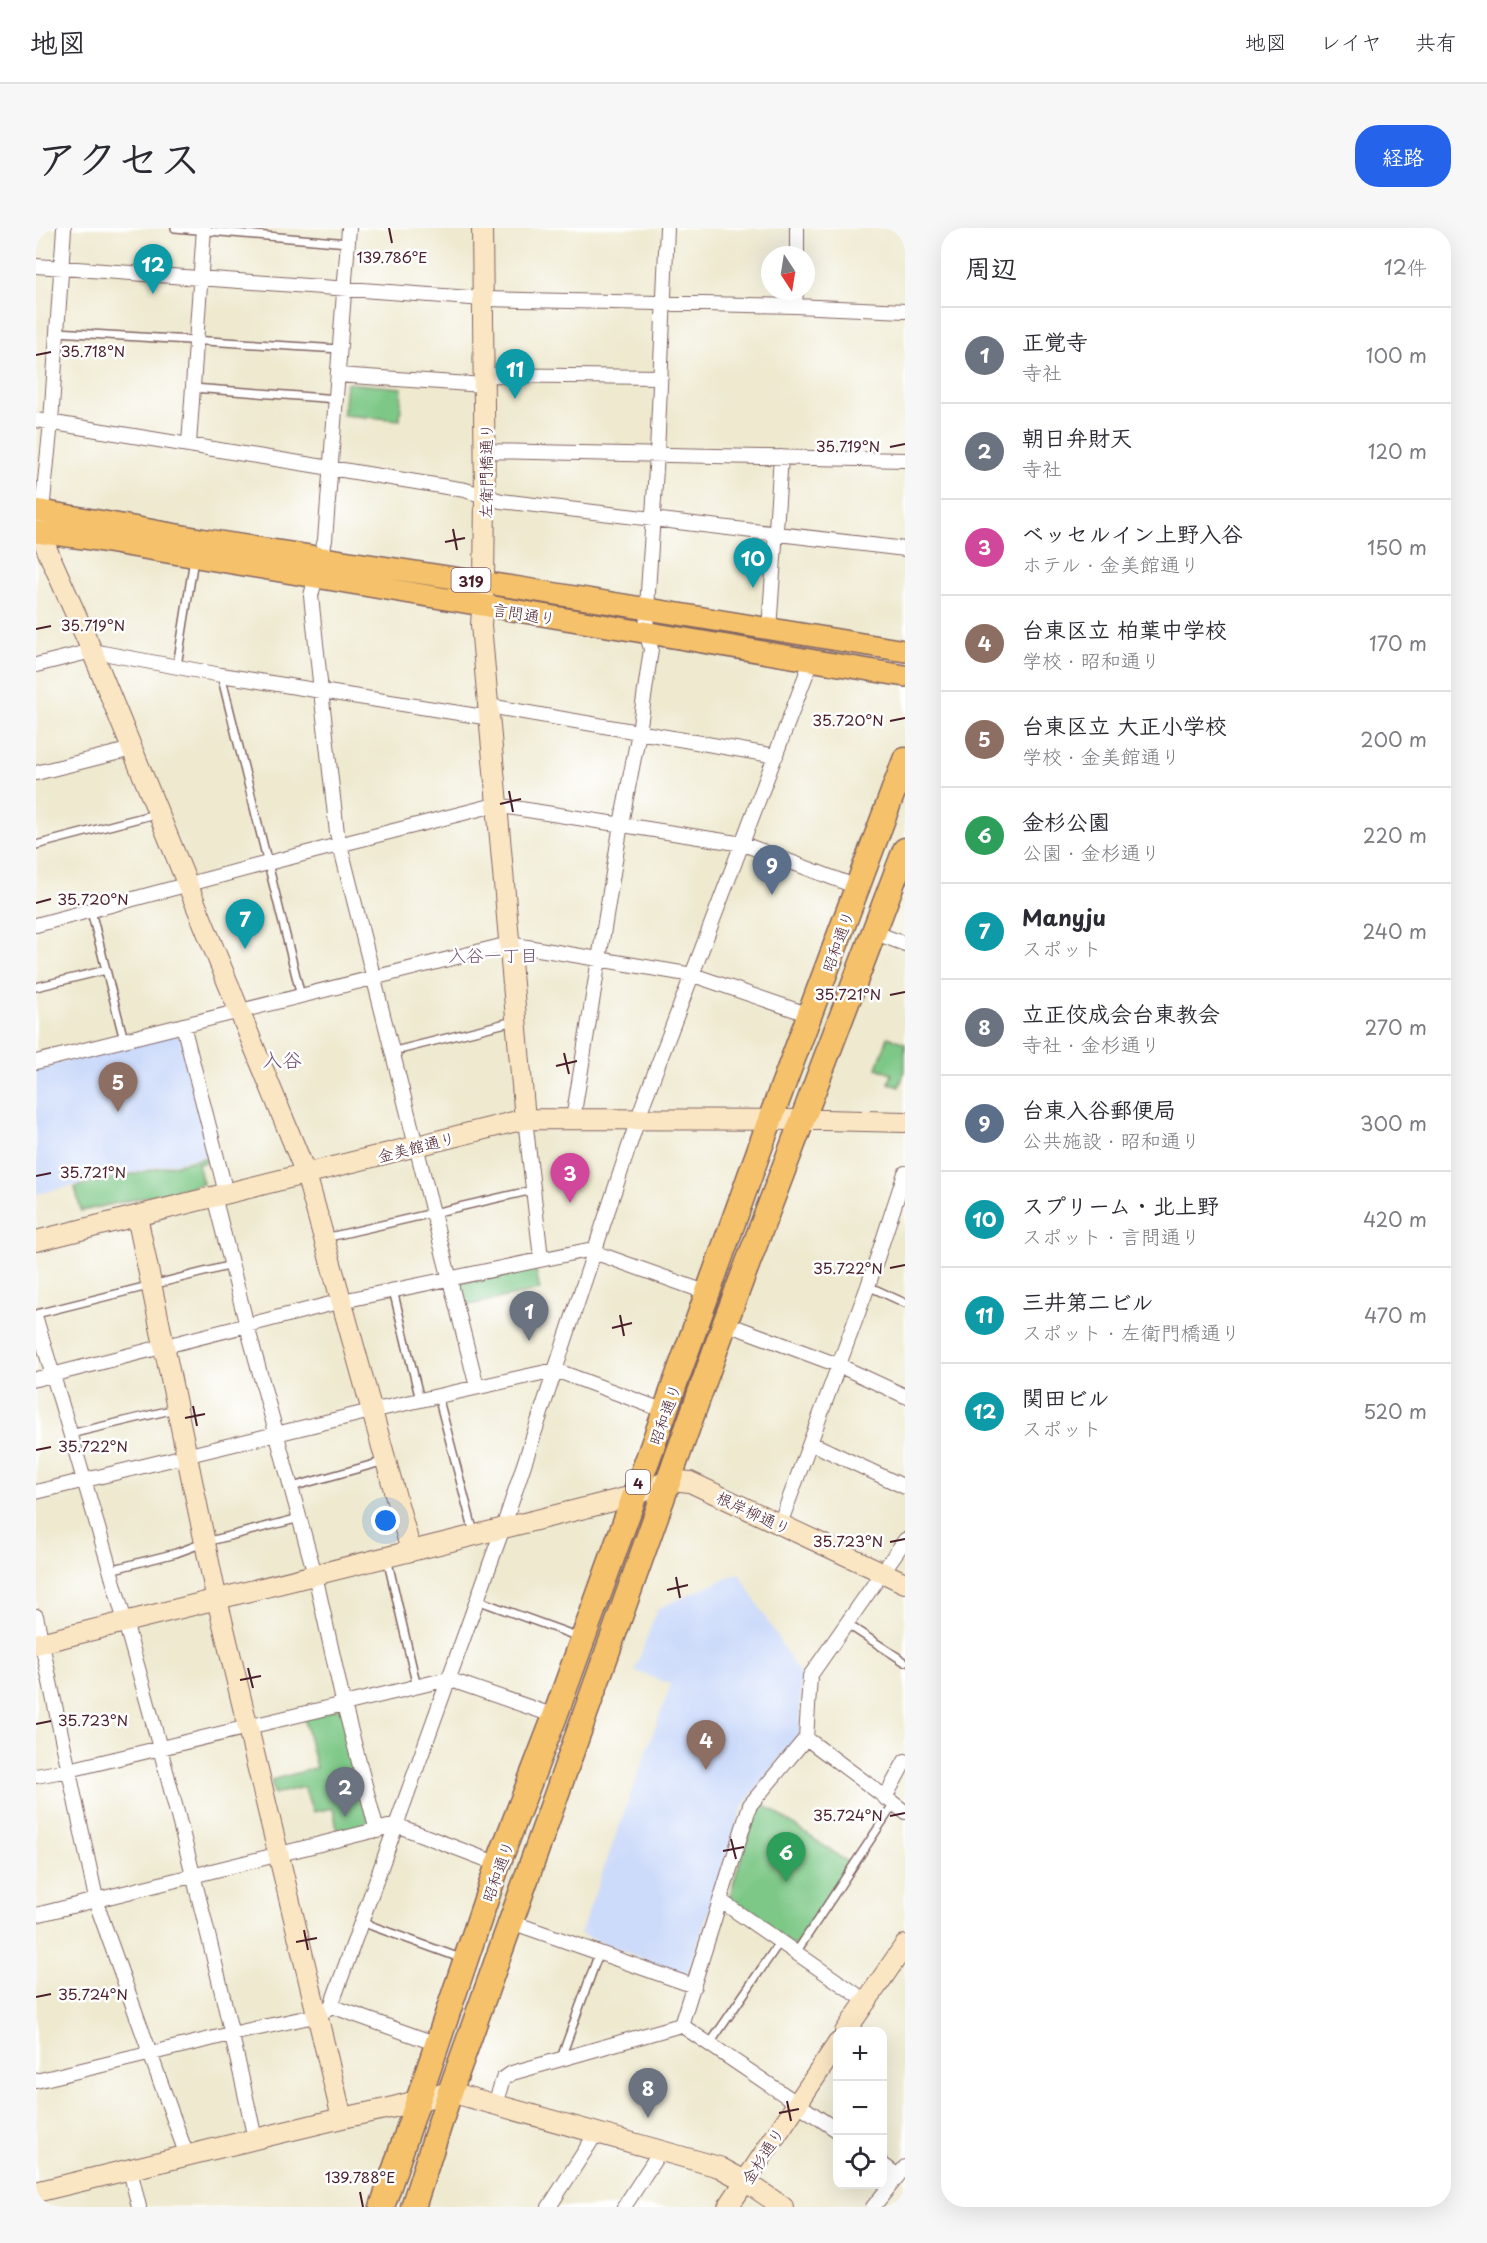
<!DOCTYPE html>
<html lang="ja">
<meta charset="utf-8">
<style>
:root{--surface:#fff;--page:#f7f7f7;--text:#2b2b33;--muted:#7c7c81;--line:#e1e1e2;--accent:#2563eb}
body{margin:0;font-family:"Playpen Sans","Klee One",sans-serif;background:var(--page);color:var(--text)}
.controls{position:absolute;right:18px;bottom:18px;display:grid;overflow:hidden;border-radius:12px;box-shadow:0 6px 24px #0002}
.controls button{width:54px;height:54px;display:grid;place-items:center;padding:0;border:0;border-bottom:2px solid var(--line);background:var(--surface);color:var(--text);font:30px sans-serif}
.compass{position:absolute;left:725px;top:18px;width:54px;height:54px;border-radius:50%;background:var(--surface);box-shadow:0 6px 24px #0002;rotate:168deg}
.you{position:absolute;left:350px;top:1293px;width:21px;height:21px;margin:-15px;border:4px solid #fff;border-radius:50%;background:#1a73e8;box-shadow:0 0 0 9px #1a73e833}
.badge{display:grid;place-items:center;width:39px;height:39px;border-radius:50%;background:var(--accent);color:#fff;font-size:20px;font-weight:700}
.pin{position:absolute;translate:-50% -50px;filter:drop-shadow(0 2px 3px #0008)}
.pin::after{content:'';position:absolute;top:32px;width:21px;height:18px;background:inherit;clip-path:polygon(0 0,100% 0,50% 100%)}
.list{margin:0;padding:0;list-style:none}
h2{display:flex;justify-content:space-between;align-items:center;height:78px;margin:0;padding:0 24px;font-size:26px}
h2 small{font-size:20px;font-weight:400;color:var(--muted)}
.list li{display:grid;grid-template-columns:39px 1fr auto;gap:18px;align-items:center;box-sizing:border-box;height:96px;padding:0 24px;border-top:2px solid var(--line)}
.list b{display:block;font-size:22px;white-space:nowrap}
.list p{margin:0;font-size:20px;white-space:nowrap;color:var(--muted)}
.list em{font-size:20px;font-style:normal;color:var(--muted)}
.icon{flex:none;width:33px;height:33px;fill:none;stroke:currentColor;stroke-width:2;stroke-linecap:round;stroke-linejoin:round}
.map{position:relative;flex:none;width:869px;height:1979px;overflow:hidden;border-radius:24px}
header{display:flex;align-items:center;gap:36px;box-sizing:border-box;height:84px;padding:0 30px;background:var(--surface);border-bottom:2px solid var(--line)}
header strong{font-size:28px}
nav{display:flex;gap:33px;margin-inline-start:auto;font-size:21px}
.intro{display:flex;align-items:center;justify-content:space-between;box-sizing:border-box;height:144px;padding:0 36px}
h1{margin:0;font-size:42px}
.button{padding:15px 27px;border-radius:24px;background:var(--accent);color:#fff;font-size:21px;font-weight:700}
main{display:flex;gap:36px;padding:0 36px}
aside{flex:1;background:var(--surface);border-radius:24px;box-shadow:0 6px 24px #0002}
.map>svg:first-child{display:block}
.built{fill:#cddbfa}
.green{fill:#7dc886;stroke:#647458;stroke-width:1.5}
.lines{fill:none;stroke-linecap:round;stroke-linejoin:round}
.lane-casing{stroke:#836664;stroke-width:10}
.street-casing{stroke:#836664;stroke-width:16}
.secondary-casing{stroke:#836664;stroke-width:22}
.primary-casing{stroke:#836664;stroke-width:24}
.highway-casing{stroke:#836664;stroke-width:27}
.lane{stroke:#fff;stroke-width:7}
.street{stroke:#fff;stroke-width:14}
.secondary{stroke:#fbe6c4;stroke-width:20}
.primary{stroke:#f5c16b;stroke-width:21}
.highway{stroke:#f5c16b;stroke-width:24}
.ticks{fill:none;stroke:#4a1f2b;stroke-width:2}
.labels{text-anchor:middle;dominant-baseline:central;stroke-width:5;stroke-linejoin:round;paint-order:stroke}
.shield{fill:#fff;stroke:#80626b;stroke-width:1.5}
.shield-label{font-size:15px;font-weight:bold;fill:#4a1f2b}
.street-label{font-size:16px;fill:#4a1f2b;stroke:#fff}
.neighbourhood-label{font-size:18px;fill:#715070;stroke:#fff}
.quarter-label{font-size:20px;fill:#715070;stroke:#fff}
.ticks-label{font-size:15px;text-anchor:middle;fill:#4a1f2b;stroke:#fff;stroke-width:5;stroke-linejoin:round;paint-order:stroke}
</style>
<header>
<strong>地図</strong>
<nav><a>地図</a><a>レイヤ</a><a>共有</a></nav>
</header>
<div class="intro"><h1>アクセス</h1><a class="button">経路</a></div>
<main>
<div class="map">
<svg width="869" height="1979" viewBox="0 0 869 1979">
<rect width="100%" height="100%" fill="#fff"/>
<filter id="ink" filterUnits="userSpaceOnUse"><feTurbulence type="fractalNoise" baseFrequency=".0167" numOctaves="2"/><feDisplacementMap in="SourceGraphic" scale="12" xChannelSelector="R" yChannelSelector="G"/><feConvolveMatrix kernelMatrix="1 2 1 2 8 2 1 2 1" color-interpolation-filters="sRGB"/></filter>
<filter id="wash" filterUnits="userSpaceOnUse"><feTurbulence type="fractalNoise" baseFrequency=".008" numOctaves="4" result="noise"/><feDisplacementMap in="SourceGraphic" scale="24" xChannelSelector="R" yChannelSelector="G"/><feGaussianBlur stdDeviation="1.35" result="paint"/><feColorMatrix in="noise" values="0 0 0 0 0 0 0 0 0 0 0 0 0 0 0 0 0 1.4 0 .05"/><feComposite in="paint" operator="in"/></filter>
<g filter="url(#wash)">
<rect width="100%" height="100%" fill="#eee9cf"/>
<!-- built -->
<path class="built" d="M140 805 146 811 173 927 0 966V840Z
M703 1345 765 1449 764 1505 707 1578 651 1748 544 1706 635 1456 599 1443 621 1381Z"/>
<!-- green -->
<path class="green" d="M310 155 366 160 364 192 307 187Z
M852 809 869 815V842L863 859 853 855 856 846 841 840Z
M173 929 174 933 162 936 167 956 45 983 39 959Z
M499 1040 504 1062 428 1078 423 1055Z
M306 1479 334 1599 302 1606 297 1580 277 1584 268 1559 238 1566 235 1552 280 1540 268 1490Z
M723 1573 814 1636 760 1719 692 1673Z"/>
</g>
<g filter="url(#ink)">
<g class="lines">
<!-- lane casing -->
<g class="lane-casing">
<path id="lane" d="M139 0 312 15
M21 104 304 121
M157 160 301 171
M141 438 158 331
M185 447 265 768
M0 617 119 586
M55 683 88 812
M0 759 70 742
M355 824 478 793
M289 1010 497 962
M832 1058 869 1075
M357 1062 384 1172
M0 1086 196 1037
M402 1168 438 1305
M34 1206 139 1181
M256 1259 349 1233
M351 1330 381 1459
M74 1342 140 1325 170 1314 264 1290
M441 1372 543 1409
M811 1396 869 1434
M325 1694 427 1731
M759 1726 858 1576
M673 1817 743 1715
M525 1830 563 1725"/>
</g>
<!-- street casing -->
<g class="street-casing">
<path id="street" d="M313 0 289 312 275 368 285 463 301 605 441 1159
M761 27V0
M0 38 448 71 759 78 869 83
M759 78 760 63
M302 147 448 157
M448 147 625 149
M0 192 429 262 465 273 869 321
M153 216 168 0
M449 223 869 232
M6 283 15 194 28 0
M733 402 745 229
M0 437 56 423 185 447 454 490
M453 478 740 528
M0 545 96 521
M0 697 232 635 459 577 707 616 821 659
M837 704 869 716
M147 797 190 965
M0 834 473 716 657 747 774 787
M489 891 505 1030
M537 891 585 596 603 504 615 421 610 404 612 364 621 225 631 0
M178 968 211 1098 279 1347 306 1469 341 1603
M0 1091C82 1362 160 1634 219 1911
M689 1095 802 1137 869 1168
M0 1151 306 1073 552 1022 672 1065
M775 1215 869 1259
M0 1264 335 1183 519 1142 629 1183
M744 1296 832 1058 869 945
M0 1388 62 1680 151 1928
M770 1510 869 1584
M0 1548 33 1542 412 1451 519 1488
M849 1570 869 1533
M685 1673 830 1773
M0 1687 360 1597 462 1636
M475 1694 658 1758
M295 1778 401 1816
M645 1797 714 1577 770 1510 774 1448 869 1312
M645 1797 802 1903
M0 1853 195 1806 283 1787 295 1778 467 1300 607 876 776 431
M459 1876 467 1851 476 1845 645 1797
M846 1936 862 1948
M94 1942 103 1979
M513 1979 561 1904
M588 1979 625 1922
M837 1979 869 1939"/>
</g>
<!-- secondary casing -->
<g class="secondary-casing">
<path id="secondary" d="M446 0 449 268 448 354 445 397 489 891
M5 292 4 304 12 324 56 423 270 946 375 1323
M101 988 179 1363 306 1890
M0 1013 489 891 788 892 869 894
M0 1416 597 1268 634 1252 654 1254 869 1355
M809 1804 869 1717
M0 1964 306 1890 354 1880 414 1864 683 1939 709 1953 747 1979
M692 1979 802 1815"/>
</g>
<!-- primary casing -->
<g class="primary-casing">
<path id="primary" d="M0 282 170 312 484 360 869 423
M0 304 48 310 869 448"/>
</g>
<!-- highway casing -->
<g class="highway-casing">
<path id="highway" d="M346 1979 462 1636 519 1488 734 892 869 532
M377 1979 414 1864 689 1095 869 622"/>
</g>
<!-- lane -->
<use href="#lane" class="lane"/>
<!-- street -->
<use href="#street" class="street"/>
<!-- secondary -->
<use href="#secondary" class="secondary"/>
<!-- primary -->
<use href="#primary" class="primary"/>
<!-- highway -->
<use href="#highway" class="highway"/>
</g>
</g>
<!-- ticks -->
<path class="ticks" d="M353 0 356 15M0 127 15 124M854 219 869 216M417 301 421 322M409 314 429 310M0 401 15 398M854 493 869 490M473 563 477 584M464 576 485 571M0 675 15 671M854 767 869 764M528 825 533 846M520 838 541 833M0 948 15 945M854 1040 869 1037M584 1087 588 1108M576 1100 596 1095M157 1178 161 1198M149 1190 169 1186M0 1222 15 1219M854 1314 869 1311M640 1349 644 1370M631 1362 652 1357M212 1440 217 1460M204 1452 225 1448M0 1496 15 1493M854 1588 869 1585M695 1611 700 1631M687 1623 708 1619M268 1702 272 1722M260 1714 281 1710M0 1769 15 1766M751 1873 755 1893M743 1885 763 1881M324 1964 327 1979"/>
<g class="labels">
<!-- shield labels -->
<g class="shield">
<rect x="415.5" y="340" width="39" height="24" rx="4.5"/>
<rect x="590" y="1242" width="24" height="24" rx="4.5"/>
</g>
<g class="shield-label">
<text x="435" y="352">319</text>
<text x="602" y="1254">4</text>
</g>
<!-- street labels -->
<g class="street-label">
<text transform="translate(449 243) rotate(-90)">左衛門橋通り</text>
<text transform="translate(488 385) rotate(9)">言問通り</text>
<text transform="translate(801 713) rotate(-70)">昭和通り</text>
<text transform="translate(380 918) rotate(-14)">金美館通り</text>
<text transform="translate(628 1186) rotate(-70)">昭和通り</text>
<text transform="translate(718 1284) rotate(25)">根岸柳通り</text>
<text transform="translate(461 1643) rotate(-70)">昭和通り</text>
<text transform="translate(726 1927) rotate(-57)">金杉通り</text>
</g>
<!-- neighbourhood labels -->
<g class="neighbourhood-label">
<text x="457" y="726">入谷一丁目</text>
</g>
<!-- quarter labels -->
<g class="quarter-label">
<text x="246" y="831">入谷</text>
</g>
</g>
<g class="ticks-label">
<text x="356" y="35">139.786°E</text>
<text x="57" y="129">35.718°N</text>
<text x="812" y="224">35.719°N</text>
<text x="57" y="403">35.719°N</text>
<text x="812" y="498">35.720°N</text>
<text x="57" y="677">35.720°N</text>
<text x="812" y="772">35.721°N</text>
<text x="57" y="950">35.721°N</text>
<text x="812" y="1046">35.722°N</text>
<text x="57" y="1224">35.722°N</text>
<text x="812" y="1319">35.723°N</text>
<text x="57" y="1498">35.723°N</text>
<text x="812" y="1593">35.724°N</text>
<text x="57" y="1772">35.724°N</text>
<text x="324" y="1955">139.788°E</text>
</g>
</svg>
<div class="controls">
<button>+</button>
<button>−</button>
<button><svg class="icon" aria-label="locate" viewBox="0 0 24 24"><circle cx="12" cy="12" r="6"/><path d="M12 2v4M12 18v4M2 12h4M18 12h4"/></svg></button>
</div>
<svg class="compass" viewBox="-18 -18 36 36"><path d="M0-13l5 13h-10z" fill="#e53935"/><path d="M0 13l5-13h-10z" fill="#7c7c81"/></svg>
<div class="you"></div>
<div class="pin badge" style="left:493px;top:1113px;background:#6b7280">1</div>
<div class="pin badge" style="left:309px;top:1589px;background:#6b7280">2</div>
<div class="pin badge" style="left:534px;top:975px;background:#d1479c">3</div>
<div class="pin badge" style="left:670px;top:1542px;background:#8d6e63">4</div>
<div class="pin badge" style="left:82px;top:884px;background:#8d6e63">5</div>
<div class="pin badge" style="left:750px;top:1654px;background:#2e9e5b">6</div>
<div class="pin badge" style="left:209px;top:721px;background:#0f9aa8">7</div>
<div class="pin badge" style="left:612px;top:1890px;background:#6b7280">8</div>
<div class="pin badge" style="left:736px;top:667px;background:#5c6f8a">9</div>
<div class="pin badge" style="left:717px;top:360px;background:#0f9aa8">10</div>
<div class="pin badge" style="left:479px;top:171px;background:#0f9aa8">11</div>
<div class="pin badge" style="left:117px;top:66px;background:#0f9aa8">12</div>
</div>
<aside>
<h2>周辺<small>12件</small></h2>
<ul class="list">
<li><span class="badge" style="background:#6b7280">1</span><div><b>正覚寺</b><p>寺社</p></div><em>100 m</em></li>
<li><span class="badge" style="background:#6b7280">2</span><div><b>朝日弁財天</b><p>寺社</p></div><em>120 m</em></li>
<li><span class="badge" style="background:#d1479c">3</span><div><b>ベッセルイン上野入谷</b><p>ホテル · 金美館通り</p></div><em>150 m</em></li>
<li><span class="badge" style="background:#8d6e63">4</span><div><b>台東区立 柏葉中学校</b><p>学校 · 昭和通り</p></div><em>170 m</em></li>
<li><span class="badge" style="background:#8d6e63">5</span><div><b>台東区立 大正小学校</b><p>学校 · 金美館通り</p></div><em>200 m</em></li>
<li><span class="badge" style="background:#2e9e5b">6</span><div><b>金杉公園</b><p>公園 · 金杉通り</p></div><em>220 m</em></li>
<li><span class="badge" style="background:#0f9aa8">7</span><div><b>Manyju</b><p>スポット</p></div><em>240 m</em></li>
<li><span class="badge" style="background:#6b7280">8</span><div><b>立正佼成会台東教会</b><p>寺社 · 金杉通り</p></div><em>270 m</em></li>
<li><span class="badge" style="background:#5c6f8a">9</span><div><b>台東入谷郵便局</b><p>公共施設 · 昭和通り</p></div><em>300 m</em></li>
<li><span class="badge" style="background:#0f9aa8">10</span><div><b>スプリーム・北上野</b><p>スポット · 言問通り</p></div><em>420 m</em></li>
<li><span class="badge" style="background:#0f9aa8">11</span><div><b>三井第二ビル</b><p>スポット · 左衛門橋通り</p></div><em>470 m</em></li>
<li><span class="badge" style="background:#0f9aa8">12</span><div><b>関田ビル</b><p>スポット</p></div><em>520 m</em></li>
</ul>
</aside>
</main>
